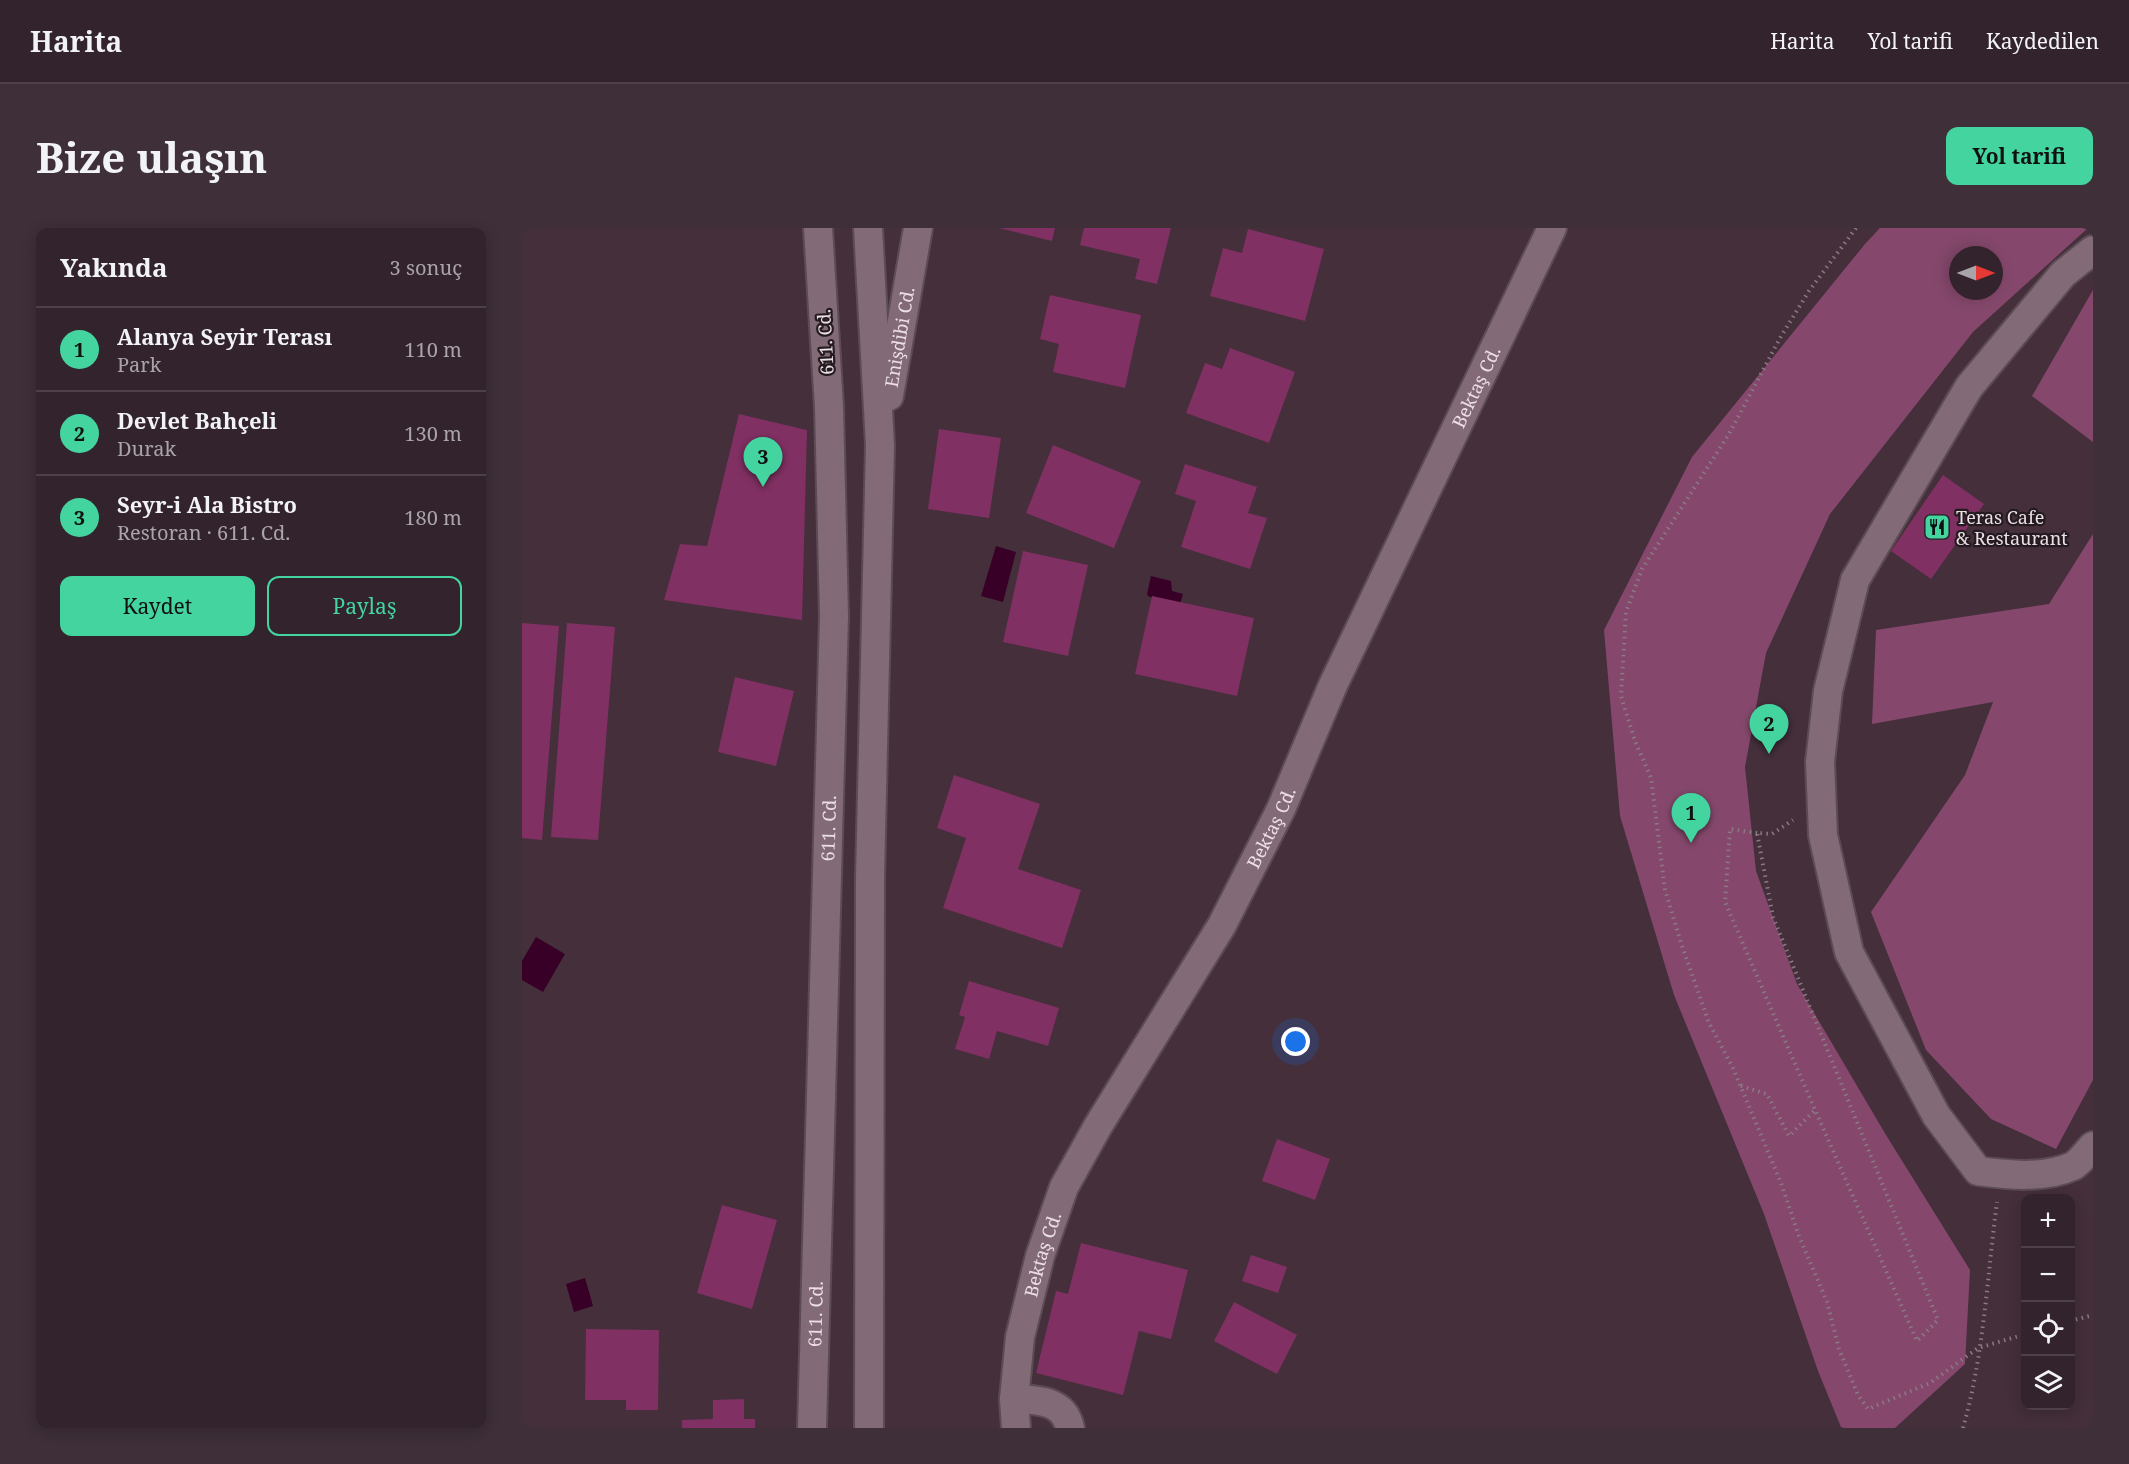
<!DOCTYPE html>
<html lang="tr">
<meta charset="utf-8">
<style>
:root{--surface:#33232c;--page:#3e2f38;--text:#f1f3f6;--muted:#a9a4a9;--line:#4e4048;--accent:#43d4a0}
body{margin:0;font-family:"Noto Serif",serif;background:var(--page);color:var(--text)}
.controls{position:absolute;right:18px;bottom:18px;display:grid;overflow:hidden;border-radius:12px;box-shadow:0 3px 15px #0003}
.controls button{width:54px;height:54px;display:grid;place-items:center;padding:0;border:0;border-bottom:2px solid var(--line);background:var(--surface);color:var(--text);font:30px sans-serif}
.compass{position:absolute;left:1427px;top:18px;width:54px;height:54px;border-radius:50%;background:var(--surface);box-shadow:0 3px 15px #0003;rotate:90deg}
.you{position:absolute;left:774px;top:814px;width:21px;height:21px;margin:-15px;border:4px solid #fff;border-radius:50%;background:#1a73e8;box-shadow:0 0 0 9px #1a73e833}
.badge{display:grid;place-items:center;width:39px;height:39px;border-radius:50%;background:var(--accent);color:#111;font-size:20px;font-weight:700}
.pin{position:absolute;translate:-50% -50px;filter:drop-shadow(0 2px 3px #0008)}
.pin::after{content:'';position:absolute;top:32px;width:21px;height:18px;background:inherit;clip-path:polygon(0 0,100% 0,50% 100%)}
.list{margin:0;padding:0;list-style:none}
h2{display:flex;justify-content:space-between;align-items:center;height:78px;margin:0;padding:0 24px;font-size:26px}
h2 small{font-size:20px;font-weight:400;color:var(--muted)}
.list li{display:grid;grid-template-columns:39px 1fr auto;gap:18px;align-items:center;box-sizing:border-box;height:84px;padding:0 24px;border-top:2px solid var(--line)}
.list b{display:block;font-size:22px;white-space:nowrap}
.list p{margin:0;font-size:20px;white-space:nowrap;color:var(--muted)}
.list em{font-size:20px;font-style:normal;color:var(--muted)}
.actions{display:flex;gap:12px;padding:18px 24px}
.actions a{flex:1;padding:14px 0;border:2px solid var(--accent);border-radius:12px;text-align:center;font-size:21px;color:var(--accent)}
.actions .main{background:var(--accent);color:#111}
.icon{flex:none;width:33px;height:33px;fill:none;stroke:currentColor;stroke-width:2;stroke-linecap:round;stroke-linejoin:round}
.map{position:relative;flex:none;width:1571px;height:1200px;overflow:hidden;border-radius:12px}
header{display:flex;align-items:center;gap:36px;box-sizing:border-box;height:84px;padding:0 30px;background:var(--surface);border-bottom:2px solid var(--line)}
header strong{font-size:28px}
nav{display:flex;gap:33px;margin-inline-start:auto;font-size:21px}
.intro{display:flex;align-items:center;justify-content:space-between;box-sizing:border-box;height:144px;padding:0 36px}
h1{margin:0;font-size:42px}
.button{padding:15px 27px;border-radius:12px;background:var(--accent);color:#111;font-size:21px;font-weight:700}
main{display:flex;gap:36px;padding:0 36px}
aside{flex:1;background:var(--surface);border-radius:12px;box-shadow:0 3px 15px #0003}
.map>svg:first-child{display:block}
.green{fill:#85486c;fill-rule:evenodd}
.water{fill:#380026}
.building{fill:#803062}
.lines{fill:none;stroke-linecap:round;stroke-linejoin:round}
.minor-casing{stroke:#5c4b55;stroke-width:32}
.path{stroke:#8b7983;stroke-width:4;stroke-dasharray:1.5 4.5;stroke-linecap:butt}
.minor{stroke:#826a77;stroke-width:28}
.labels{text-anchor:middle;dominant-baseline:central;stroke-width:4.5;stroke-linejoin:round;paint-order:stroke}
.street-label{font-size:18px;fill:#ecdee5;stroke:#241b20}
.poi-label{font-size:18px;fill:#ecdee5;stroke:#241b20;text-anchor:start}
</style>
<header>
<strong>Harita</strong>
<nav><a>Harita</a><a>Yol tarifi</a><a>Kaydedilen</a></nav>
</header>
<div class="intro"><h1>Bize ulaşın</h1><a class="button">Yol tarifi</a></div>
<main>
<aside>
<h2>Yakında<small>3 sonuç</small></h2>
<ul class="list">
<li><span class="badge">1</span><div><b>Alanya Seyir Terası</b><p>Park</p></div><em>110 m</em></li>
<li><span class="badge">2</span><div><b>Devlet Bahçeli</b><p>Durak</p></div><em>130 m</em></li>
<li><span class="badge">3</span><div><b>Seyr-i Ala Bistro</b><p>Restoran · 611. Cd.</p></div><em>180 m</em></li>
</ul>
<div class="actions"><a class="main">Kaydet</a><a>Paylaş</a></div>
</aside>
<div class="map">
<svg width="1571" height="1200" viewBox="0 0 1571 1200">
<rect width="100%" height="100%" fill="#442f3b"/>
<!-- green -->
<path class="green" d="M1358 0H1566L1451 104 1308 286 1244 425 1223 539 1234 643 1275 756 1364 907 1448 1042 1443 1136 1373 1200H1322L1319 1199 1296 1143 1242 986 1152 767 1098 588 1082 402 1170 229 1343 16ZM1436 27H1472V63H1436Z
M1571 62V214L1510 168Z
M1571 306V852L1534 921 1469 891 1404 822 1349 684 1443 547 1471 474 1350 496 1354 402 1527 376Z"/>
<!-- water -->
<path class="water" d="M474 318 494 324 481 374 459 368Z
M629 348 649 353 650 363 661 366 657 380 626 368 625 366Z
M14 709 43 726 21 764 0 752V733Z
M63 1050 71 1078 52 1084 44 1056Z"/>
<!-- building -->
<path class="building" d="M477 0H533L530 13Z
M562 0H649L635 56 613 51 618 31 558 17Z
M726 1 802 21 783 93 688 68 701 20 720 25Z
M528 67 619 87 603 160 531 144 537 116 518 111Z
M708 120 773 144 747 215 664 185 683 135 700 141Z
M217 186 285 202 280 392 142 372 158 316 185 318Z
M417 201 479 210 467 290 406 281Z
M531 217 619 253 592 320 504 285Z
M663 236 735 259 726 285 745 290 728 341 659 319 674 273 653 266Z
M1421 247 1462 276 1409 351 1369 323Z
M501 323 566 337 546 428 481 414Z
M630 368 732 390 715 468 613 446Z
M0 395 37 398 20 612 0 610Z
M45 395 93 399 76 612 29 609Z
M213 449 272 463 254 538 196 524Z
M432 547 518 576 496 641 559 662 540 720 421 680 444 610 415 600Z
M447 753 537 780 526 818 475 803 467 831 433 821 443 789 437 787Z
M755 911 808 931 793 972 740 953Z
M200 977 255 992 230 1081 175 1065Z
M559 1015 666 1042 649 1111 617 1103 601 1167 514 1145 534 1063 546 1066Z
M729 1027 765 1039 756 1065 720 1053Z
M712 1074 775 1107 755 1146 692 1113Z
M64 1101 137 1102 136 1182H104V1172H63Z
M222 1171V1191H233V1200H160V1192L191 1191V1172Z"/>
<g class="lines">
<!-- minor casing -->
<g class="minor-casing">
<g id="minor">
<path d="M346 0 358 217 348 650 347 1200"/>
<path d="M1571 22 1541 46 1447 159 1333 352 1306 463 1298 534 1301 607 1327 724 1414 887 1456 943C1486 947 1522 951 1551 938 1558 934 1565 924 1571 918"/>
<path id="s1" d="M367 168 396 0"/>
<path d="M492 1171C516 1172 542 1172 548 1200"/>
<path id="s2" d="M290 1200 312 388 307 179 296 0"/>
<path id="s3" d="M494 1200 492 1171 498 1109 518 1028 542 959 576 898 700 697 759 581 811 457 1030 0"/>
</g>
</g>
<!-- path -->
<path class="path" d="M1334 0 1287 63 1258 110 1207 206 1120 341 1104 384 1099 468 1113 513 1129 550 1143 662 1159 715 1187 795 1211 840 1259 955 1277 1008 1305 1074 1317 1121 1336 1167 1346 1181 1408 1155 1456 1120 1504 1106
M1235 605 1208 601 1203 674 1293 882
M1219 858 1245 866 1267 908 1293 882 1395 1113 1416 1092 1251 689 1235 605 1250 606 1271 592
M1548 1093 1571 1087
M1441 1200C1462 1127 1465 1049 1475 974"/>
<!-- minor -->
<use href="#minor" class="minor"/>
</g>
<!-- icons -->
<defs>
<g id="restaurant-square" transform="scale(1.35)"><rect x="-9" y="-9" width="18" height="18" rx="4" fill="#43d4a0" stroke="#241b20"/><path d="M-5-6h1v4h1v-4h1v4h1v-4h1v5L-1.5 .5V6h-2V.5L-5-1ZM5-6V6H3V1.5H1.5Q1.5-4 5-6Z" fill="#111"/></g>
</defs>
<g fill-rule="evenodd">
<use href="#restaurant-square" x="1415" y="299"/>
</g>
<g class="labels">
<!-- street labels -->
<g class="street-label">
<text stroke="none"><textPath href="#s1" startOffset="60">Enişdibi Cd.</textPath></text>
<text transform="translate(303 114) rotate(-93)">611. Cd.</text>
<text stroke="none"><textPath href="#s3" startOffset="1149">Bektaş Cd.</textPath></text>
<text stroke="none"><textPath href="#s3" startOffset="663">Bektaş Cd.</textPath></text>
<text stroke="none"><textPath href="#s2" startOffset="600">611. Cd.</textPath></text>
<text stroke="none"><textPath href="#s3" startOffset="177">Bektaş Cd.</textPath></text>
<text stroke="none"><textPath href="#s2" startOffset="114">611. Cd.</textPath></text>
</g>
<!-- poi labels -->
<g class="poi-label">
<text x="1434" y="289">Teras Cafe<tspan x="1434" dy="21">&amp; Restaurant</tspan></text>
</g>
</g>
</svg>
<div class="controls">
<button>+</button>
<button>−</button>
<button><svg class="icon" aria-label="locate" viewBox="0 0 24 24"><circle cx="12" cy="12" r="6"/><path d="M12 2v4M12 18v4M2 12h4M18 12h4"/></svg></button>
<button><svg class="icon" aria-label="layers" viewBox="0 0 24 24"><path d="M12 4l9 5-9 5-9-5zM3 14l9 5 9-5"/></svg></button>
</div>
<svg class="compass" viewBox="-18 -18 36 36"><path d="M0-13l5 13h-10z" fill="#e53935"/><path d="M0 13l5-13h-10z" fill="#a9a4a9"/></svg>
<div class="you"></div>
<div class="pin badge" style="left:1169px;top:615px">1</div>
<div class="pin badge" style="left:1247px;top:526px">2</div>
<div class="pin badge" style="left:241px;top:259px">3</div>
</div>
</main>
